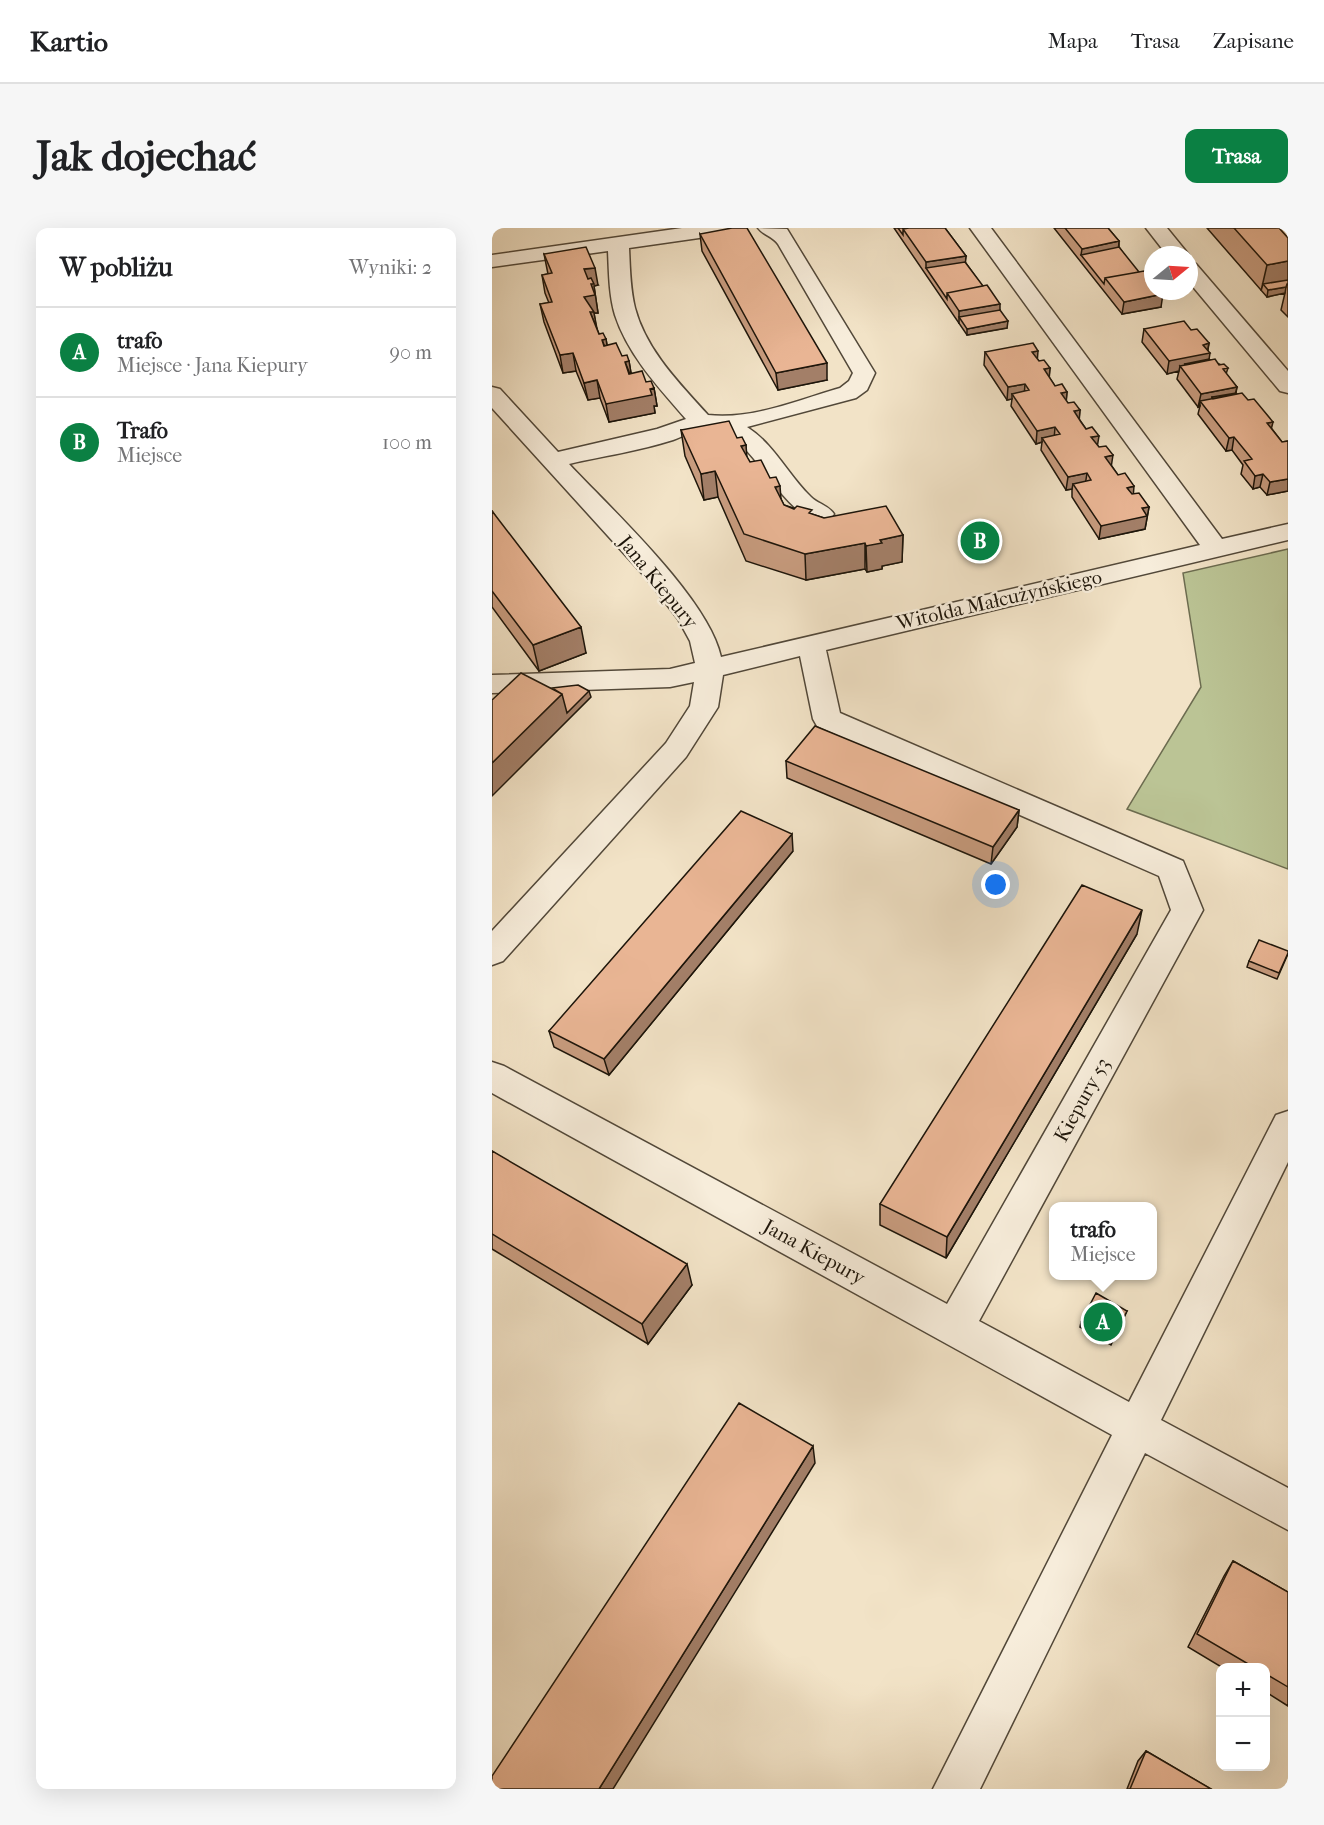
<!DOCTYPE html>
<html lang="pl">
<meta charset="utf-8">
<style>
:root{--surface:#fff;--page:#f6f6f6;--text:#202124;--muted:#757577;--line:#e0e0e0;--accent:#0b8043}
body{margin:0;font-family:"IM FELL French Canon",serif;background:var(--page);color:var(--text)}
.controls{position:absolute;right:18px;bottom:18px;display:grid;overflow:hidden;border-radius:12px;box-shadow:0 6px 24px #0002}
.controls button{width:54px;height:54px;display:grid;place-items:center;padding:0;border:0;border-bottom:2px solid var(--line);background:var(--surface);color:var(--text);font:30px sans-serif}
.compass{position:absolute;left:652px;top:18px;width:54px;height:54px;border-radius:50%;background:var(--surface);box-shadow:0 6px 24px #0002;rotate:72deg}
.you{position:absolute;left:504px;top:657px;width:21px;height:21px;margin:-15px;border:4px solid #fff;border-radius:50%;background:#1a73e8;box-shadow:0 0 0 9px #1a73e833}
.badge{display:grid;place-items:center;width:39px;height:39px;border-radius:50%;background:var(--accent);color:#fff;font-size:20px;font-weight:700}
.pin{position:absolute;translate:-50% -50%;border:3px solid #fff;box-shadow:0 2px 6px #0006}
.popup{position:absolute;left:557px;top:974px;width:108px;height:78px;box-sizing:border-box;display:grid;place-content:center;border-radius:12px;background:var(--surface);filter:drop-shadow(0 2px 4px #0005);font-size:20px;white-space:nowrap;color:var(--muted)}
.popup b{font-size:22px;color:var(--text)}
.popup::after{content:'';position:absolute;left:50%;top:100%;margin-left:-12px;border:12px solid transparent;border-top-color:var(--surface)}
.list{margin:0;padding:0;list-style:none}
h2{display:flex;justify-content:space-between;align-items:center;height:78px;margin:0;padding:0 24px;font-size:26px}
h2 small{font-size:20px;font-weight:400;color:var(--muted)}
.list li{display:grid;grid-template-columns:39px 1fr auto;gap:18px;align-items:center;box-sizing:border-box;height:90px;padding:0 24px;border-top:2px solid var(--line)}
.list b{display:block;font-size:22px;white-space:nowrap}
.list p{margin:0;font-size:20px;white-space:nowrap;color:var(--muted)}
.list em{font-size:20px;font-style:normal;color:var(--muted)}
.map{position:relative;flex:none;width:796px;height:1561px;overflow:hidden;border-radius:12px}
header{display:flex;align-items:center;gap:36px;box-sizing:border-box;height:84px;padding:0 30px;background:var(--surface);border-bottom:2px solid var(--line)}
header strong{font-size:28px}
nav{display:flex;gap:33px;margin-inline-start:auto;font-size:21px}
.intro{display:flex;align-items:center;justify-content:space-between;box-sizing:border-box;height:144px;padding:0 36px}
h1{margin:0;font-size:42px}
.button{padding:15px 27px;border-radius:12px;background:var(--accent);color:#fff;font-size:21px;font-weight:700}
main{display:flex;gap:36px;padding:0 36px}
aside{flex:1;background:var(--surface);border-radius:12px;box-shadow:0 6px 24px #0002}
.map>svg:first-child{display:block}
.green{fill:#bbc495;stroke:#6c6c50;stroke-width:1.5}
.lines{fill:none;stroke-linecap:round;stroke-linejoin:round}
.minor-casing{stroke:#524839;stroke-width:3}
.minor{fill:#f7eddb;fill-rule:evenodd}
.wall{fill:#c89c7f;stroke:#1d150a;stroke-width:1.5}
.shaded-wall{fill:#a37f68;stroke:#1d150a;stroke-width:1.5}
.building{fill:#e9b594;stroke:#1d150a;stroke-width:1.5}
.labels{text-anchor:middle;dominant-baseline:central;stroke-width:5;stroke-linejoin:round;paint-order:stroke}
.street-label{font-size:20px;fill:#1d150a;stroke:#f7eddb}
</style>
<header>
<strong>Kartio</strong>
<nav><a>Mapa</a><a>Trasa</a><a>Zapisane</a></nav>
</header>
<div class="intro"><h1>Jak dojechać</h1><a class="button">Trasa</a></div>
<main>
<aside>
<h2>W pobliżu<small>Wyniki: 2</small></h2>
<ul class="list">
<li><span class="badge">A</span><div><b>trafo</b><p>Miejsce · Jana Kiepury</p></div><em>90 m</em></li>
<li><span class="badge">B</span><div><b>Trafo</b><p>Miejsce</p></div><em>100 m</em></li>
</ul>
</aside>
<div class="map">
<svg width="796" height="1561" viewBox="0 0 796 1561">
<rect width="100%" height="100%" fill="#f2e3c7"/>
<filter id="stains"><feTurbulence type="fractalNoise" baseFrequency=".00333" numOctaves="4"/><feColorMatrix values="0 0 0 0 .2 0 0 0 0 .09 0 0 0 0 .02 0 0 0 .5 -.17"/></filter>
<radialGradient id="worn" r=".72"><stop offset=".6" stop-color="#630" stop-opacity="0"/><stop offset="1" stop-color="#630" stop-opacity=".3"/></radialGradient>
<!-- green -->
<path class="green" d="M796 321V641L635 581 709 459 691 345Z"/>
<g class="lines">
<!-- minor casing -->
<g class="minor-casing">
<path id="minor" d="M190 0H245L242 4 235 6 137 20C138 40 138 60 143 80 154 122 188 156 216 187 260 192 306 172 348 160L357 153 361 145 286 16C280 8 271 7 266 0L295 1 383 145 375 162 364 170 255 199C283 217 296 247 319 269 326 276 336 277 342 286L338 291C296 302 267 217 229 203 225 201 215 200 211 201 201 202 190 209 181 212 147 223 111 228 77 236 120 282 216 370 229 429L708 317 478 0H499L730 311 796 296V312L334 422 348 485 691 633 711 682 487 1093 637 1174 784 887 796 883V934L669 1192 796 1260V1302L653 1225 488 1561H441L620 1207 0 865V834L12 838 455 1076 679 682 667 648 325 498 321 491 308 428 231 447 226 479 194 529 11 733 0 737V703L174 515 198 478 202 454 178 459 0 465V447L178 441 203 435 198 413 186 391 155 351 0 180V159L8 161 66 224 165 201 194 191C167 160 136 127 123 87 117 67 117 44 116 23L0 39V27Z
M654 0H675L697 27H675Z
M697 34 704 36 796 143V165L788 163 697 54Z"/>
</g>
<!-- minor -->
<use href="#minor" class="minor"/>
</g>
<!-- wall -->
<path class="wall" d="M402 0H453L474 28 473 34 508 82 515 100 475 107Z
M562 0H616L627 13V19L669 79 630 86Z
M715 0H787L796 10V89L789 82 793 65 775 69Z
M208 6 335 152 286 162 210 23Z
M52 26 106 57 102 58 106 85H102L104 98 107 106 114 111 115 117 137 133 139 145 154 154 162 160 165 178H162L163 185 117 194 108 170 96 172 84 143 71 145 52 94 48 76 57 75 53 65 50 47 56 46Z
M652 101 717 115 716 122 717 131 718 132 736 140 734 146 745 159 744 165 780 201 790 214 796 213V263L775 267 768 259 761 261 749 246 751 237 740 222 734 223 706 186 708 178 706 179 685 151 687 143 675 146 650 114Z
M493 124 546 132 558 140 557 149 563 158 575 164 574 173 576 175 588 182 587 191 626 247 641 266 657 279 653 301 607 311 580 269V261L574 262 549 222 550 214 544 216 519 178 520 171 515 172 492 137Z
M189 202 245 210 254 217V228L258 234 289 271 292 277 332 290 411 307 410 334 390 338V341L375 344 373 341 314 352 254 333 226 269 212 272 193 228Z
M0 283 94 425 47 443 0 379Z
M474 301 502 318 481 322 474 308Z
M294 533 527 582 525 599 499 636 295 550Z
M301 623 117 847 62 819 57 803Z
M645 706 454 1030 388 997V976Z
M796 726 785 751 755 739 757 733Z
M0 923 200 1057 156 1116 0 1021Z
M635 1083 619 1117 588 1099 589 1094Z
M741 1333 796 1364V1478L774 1464V1440H731L696 1419 732 1348Z
M654 1523 719 1561H635L646 1533Z"/>
<!-- shaded-wall -->
<path class="shaded-wall" d="M627 13 626 26 589 27 590 21Z
M474 28 473 40H434V34Z
M796 33V57L795 56H771L769 63 775 37Z
M103 40 106 57 102 58 106 85H102L105 101 92 69V41Z
M794 59 793 65 775 69 776 62Z
M671 66 669 79 630 86 632 74Z
M508 76V89H467V96V83Z
M516 93 515 100 475 107V101Z
M114 111 117 129 110 112Z
M717 115 715 125H718L716 138 693 136 692 142 688 138 687 143 675 146 677 133 711 117Z
M546 123 545 136 540 124Z
M81 125 84 143 71 145 68 127Z
M137 133 140 151 133 134Z
M335 135V152L286 162 284 145Z
M558 140 557 153 552 141Z
M105 152 108 170 96 172 92 155Z
M533 156 532 169 520 166V171L515 172 516 159Z
M745 159 742 171 720 169 719 176 708 173V178L706 179 709 166Z
M162 160 165 178H162L163 185 117 194 114 176Z
M575 164 574 177 569 165Z
M588 182 587 195 582 183Z
M781 194 778 206 775 195Z
M563 199 562 212 550 210V214L544 216 545 203Z
M607 208 605 220 599 209Z
M742 209 740 222 734 223 737 210Z
M254 217 256 243 249 218Z
M621 227 619 240 613 229Z
M223 243 226 269 212 272 209 246Z
M595 245 593 258 581 256 580 261 574 262 576 249Z
M771 246 768 259 761 261 763 248Z
M796 251V263L775 267 778 254Z
M288 258 290 284 283 259Z
M642 258 641 271 635 260Z
M657 279 653 301 607 311 609 298 650 280Z
M411 307 410 334 390 338V341L375 344 374 318 388 312Z
M503 312 502 318 481 322V316Z
M373 315V341L314 352 313 326Z
M89 399 94 425 47 443 41 417Z
M97 463 99 469 0 568V535L70 466Z
M527 582 525 599 499 636 501 619Z
M300 606 301 623 117 847 112 831Z
M650 682 645 706 454 1030 455 1009Z
M195 1036 200 1057 156 1116 150 1096Z
M321 1218 323 1235 121 1561H107Z"/>
<!-- building -->
<path class="building" d="M240 0H255L335 135 284 145 208 6Z
M406 0H417L411 1V7Z
M417 0H453L474 28 434 34 411 1Z
M573 0H616L627 13 590 21Z
M742 0H787L796 10V33L775 37Z
M94 19 103 40 92 41 96 51 99 50 102 56H99L103 67 92 69 102 84H98L107 106 111 105 114 111 110 112 112 118 124 115 130 128 135 127 137 133 133 134 137 146 150 143 154 154 159 153 162 160 158 161 160 167 114 176 105 152 92 155 81 125 68 127 48 76 60 74 50 47 60 45 52 26Z
M627 19 647 44 613 50 612 56 589 27Z
M473 34 491 58 455 65V71L434 40Z
M652 43 661 54V63H668L671 66 632 74 613 50Z
M796 52V56H795L794 59 776 62 771 56Z
M495 57 508 76 467 83 455 65Z
M508 82 516 93 475 101 467 89Z
M692 93 699 102 705 101 717 115 711 117 718 125 677 133 652 101Z
M541 115 546 123 540 124 547 133 552 132 558 140 552 141 563 158 570 156 575 164 569 165 576 175 582 174 588 182 582 183 589 194 594 201 600 199 607 208 599 209 607 219 614 218 621 227 613 229 626 247 633 245 642 258 635 260 640 266 647 265 657 279 650 280 655 288 609 298 581 256 599 252 595 245 576 249 550 210 568 206 563 199 545 203 520 166 537 162 533 156 516 159 493 124Z
M717 131 718 132 694 137 693 136Z
M723 131 727 137 732 136 736 140 731 141 745 159 709 166 688 138Z
M744 165 745 166 721 171 720 169Z
M750 165 756 172 762 171 781 194 775 195 790 214 796 213V251L778 254 771 246 763 248 752 233 760 231 742 209 737 210 708 173Z
M237 193 245 210 250 209 254 217 249 218 258 234 269 232 278 250 284 249 288 258 283 259 292 277 302 281 305 278 320 282 317 285 332 290 394 278 411 307 388 312 390 315 374 318 373 315 313 326 252 306 223 243 209 246 189 202Z
M0 283 89 399 41 417 0 363Z
M495 297 503 312 481 316 474 301Z
M29 445 70 466 0 535V472Z
M86 457 97 463 75 485 70 466 60 460Z
M323 498 527 582 501 619 294 533Z
M249 583 300 606 112 831 57 803Z
M590 657 650 682 455 1009 388 976Z
M767 712 796 723V725L787 745 757 733Z
M0 923 195 1036 150 1096 0 1006Z
M604 1065 635 1083 621 1112 589 1094Z
M247 1175 321 1218 107 1561H0V1548Z
M741 1333 796 1364V1459L774 1446V1440H763L705 1406Z
M654 1523 719 1561H638Z"/>
<g class="labels">
<!-- street labels -->
<g class="street-label">
<text transform="translate(166 354) rotate(51)">Jana Kiepury</text>
<text transform="translate(507 372) rotate(-13)">Witolda Małcużyńskiego</text>
<text transform="translate(590 872) rotate(-61)">Kiepury 53</text>
<text transform="translate(322 1024) rotate(29)">Jana Kiepury</text>
</g>
</g>
<rect width="100%" height="100%" filter="url(#stains)"/>
<rect width="100%" height="100%" fill="url(#worn)"/>
</svg>
<div class="controls">
<button>+</button>
<button>−</button>
</div>
<svg class="compass" viewBox="-18 -18 36 36"><path d="M0-13l5 13h-10z" fill="#e53935"/><path d="M0 13l5-13h-10z" fill="#757577"/></svg>
<div class="you"></div>
<div class="pin badge" style="left:611px;top:1094px">A</div>
<div class="popup"><b>trafo</b>Miejsce</div>
<div class="pin badge" style="left:488px;top:313px">B</div>
</div>
</main>
